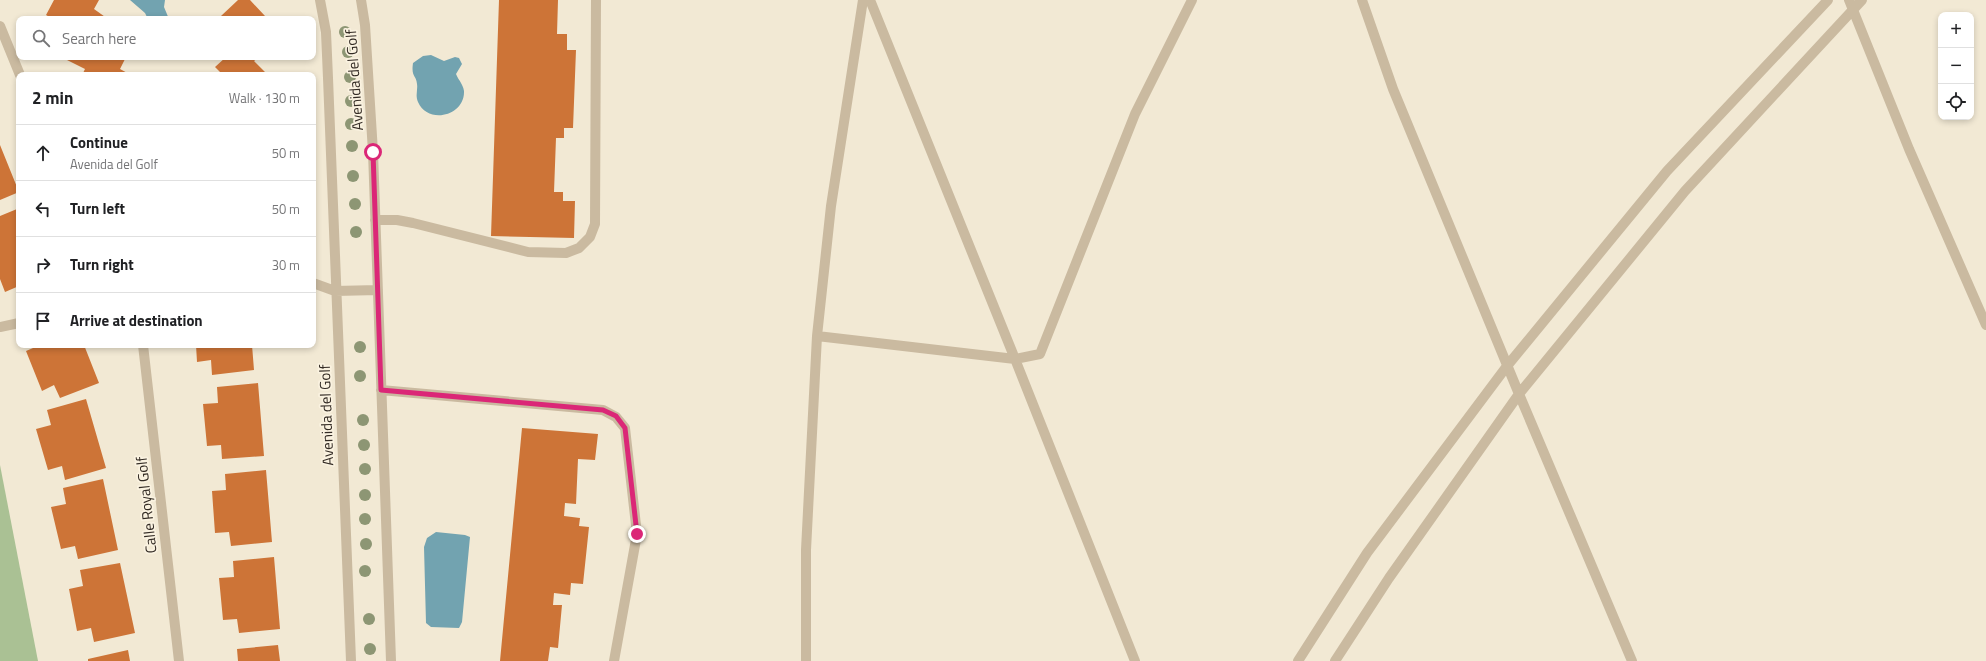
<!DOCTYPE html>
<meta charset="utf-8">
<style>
:root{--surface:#fff;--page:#f2f2f2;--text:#202124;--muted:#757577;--line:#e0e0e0}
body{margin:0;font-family:"Titillium Web",sans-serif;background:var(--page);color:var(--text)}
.controls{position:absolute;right:12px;top:12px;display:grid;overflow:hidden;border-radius:8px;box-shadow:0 2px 6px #0003}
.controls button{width:36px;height:36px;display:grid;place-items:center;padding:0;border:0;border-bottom:1px solid var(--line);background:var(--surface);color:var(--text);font:20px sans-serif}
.stop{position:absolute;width:12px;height:12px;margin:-9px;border:3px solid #db2777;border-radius:50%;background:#fff}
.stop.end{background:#db2777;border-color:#fff;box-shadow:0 1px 4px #0008}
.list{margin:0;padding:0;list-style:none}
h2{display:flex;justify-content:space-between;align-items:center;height:52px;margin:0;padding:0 16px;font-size:17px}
h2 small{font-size:13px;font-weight:400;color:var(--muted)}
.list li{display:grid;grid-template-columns:26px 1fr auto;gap:12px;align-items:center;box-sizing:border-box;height:56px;padding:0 16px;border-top:1px solid var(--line)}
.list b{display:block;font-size:15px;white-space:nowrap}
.list p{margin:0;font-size:13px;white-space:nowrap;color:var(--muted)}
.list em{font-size:13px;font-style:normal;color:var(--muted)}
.icon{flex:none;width:22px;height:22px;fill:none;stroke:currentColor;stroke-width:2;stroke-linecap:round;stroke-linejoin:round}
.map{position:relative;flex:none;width:1986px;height:661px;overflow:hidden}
.search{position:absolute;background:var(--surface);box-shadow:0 2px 6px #0003;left:16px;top:16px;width:300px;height:44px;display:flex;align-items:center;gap:10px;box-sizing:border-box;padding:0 14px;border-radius:8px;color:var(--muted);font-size:15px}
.panel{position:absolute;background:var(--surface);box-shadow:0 2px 6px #0003;left:16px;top:72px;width:300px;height:276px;border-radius:8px}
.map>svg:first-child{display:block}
.green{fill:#aac194}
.water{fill:#72a3b0}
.building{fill:#cd7437}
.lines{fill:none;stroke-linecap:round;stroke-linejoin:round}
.street{stroke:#cabaa0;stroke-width:10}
.tree{fill:#8d9674}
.route{stroke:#db2777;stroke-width:5}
.labels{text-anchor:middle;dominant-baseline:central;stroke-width:3.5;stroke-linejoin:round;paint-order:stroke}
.street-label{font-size:15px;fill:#332b24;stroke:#faf2e0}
</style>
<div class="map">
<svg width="1986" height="661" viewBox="0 0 1986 661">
<rect width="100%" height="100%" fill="#f2e9d4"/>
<!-- green -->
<path class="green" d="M0 465 38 661H0Z"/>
<!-- water -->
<path class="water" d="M130 0H165L164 7 169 19H148L145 13Z
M431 55 444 61 455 57 459 58 462 64 456 74C459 81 463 84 464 91 465 116 428 125 418 102 415 95 418 90 417 84 416 74 411 78 413 63L423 56Z
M436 532 465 535 470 537 462 622 459 628 431 627 426 623 424 547 427 538Z"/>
<!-- building -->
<path class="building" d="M54 0H99L94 9 108 19H53L46 15Z
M238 0H250L265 16 262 19H224L221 16Z
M499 0H558L557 34H567V50H576L573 128H564V138H556L554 192H563V201H575L574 238 491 236Z
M68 57H126L120 69 131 75H82L85 69 67 60Z
M226 57H259L254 61 268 75H223L215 67Z
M0 145 19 192 0 200Z
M17 209 19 214V286L5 292 0 279V216Z
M40 345H84L99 383 60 398 54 385 42 391 26 351Z
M196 345H252L254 370 212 375 211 360 197 362Z
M258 383 264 456 222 459 221 445 207 446 203 404 218 403 217 387Z
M86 399 106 468 65 480 62 466 48 470 36 429 51 425 47 410Z
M522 428 598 434 595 460 578 459 576 504 565 503 564 516 580 518 579 526 589 527 583 584 571 583 570 595 554 593 553 605H562L558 648 550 647 548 661H500Z
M266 470 272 542 231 546 229 532 215 533 212 491 226 490 225 474Z
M103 479 118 550 78 559 75 546 61 549 51 507 66 504 63 488Z
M274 557 280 629 239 633 237 619 223 620 219 578 234 577 233 561Z
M120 563 135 633 94 642 91 628 77 631 69 589 83 586 80 570Z
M278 645 280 661H238L237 649Z
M128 650 130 661H88V659Z"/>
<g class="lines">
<!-- street -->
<path class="street" d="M320 0 326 32 328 78 351 661
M361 0 365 25 373 152 391 661
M870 0 1015 359 1135 661
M1362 0 1393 89 1519 394 1632 661
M1849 0 1909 149 1986 325
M0 26 20 75
M375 220H397L413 223 528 252 566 253 579 248 590 237 595 224 596 0
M313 283 335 291 378 290
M0 327 19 323
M817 336 1015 359 1040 354 1135 114 1192 0
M143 345 179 661
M381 390 603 410 616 417 625 428 637 534 614 661
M806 661V550L817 336 831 206 863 0
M1298 661 1367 553 1507 366 1667 171 1828 0
M1335 661 1389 578 1519 394 1685 191 1862 0"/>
</g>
<!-- trees -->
<g class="tree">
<circle cx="345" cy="32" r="6"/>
<circle cx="348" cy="52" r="6"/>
<circle cx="350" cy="77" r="6"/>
<circle cx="351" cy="101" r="6"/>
<circle cx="351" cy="124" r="6"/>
<circle cx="352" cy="146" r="6"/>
<circle cx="353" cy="176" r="6"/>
<circle cx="355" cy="204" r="6"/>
<circle cx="356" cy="232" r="6"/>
<circle cx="360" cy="347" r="6"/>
<circle cx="360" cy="376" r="6"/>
<circle cx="363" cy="420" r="6"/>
<circle cx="364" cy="445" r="6"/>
<circle cx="365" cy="469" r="6"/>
<circle cx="365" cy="495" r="6"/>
<circle cx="365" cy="519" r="6"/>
<circle cx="366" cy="544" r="6"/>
<circle cx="365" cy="571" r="6"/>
<circle cx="369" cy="619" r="6"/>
<circle cx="370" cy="649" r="6"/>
</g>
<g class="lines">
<!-- route -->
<path class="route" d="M373 152 381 390 603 410 616 416 625 428 637 534"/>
</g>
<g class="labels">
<!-- street labels -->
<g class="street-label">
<text transform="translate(354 80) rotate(-94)">Avenida del Golf</text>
<text transform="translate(326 415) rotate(-92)">Avenida del Golf</text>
<text transform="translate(146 505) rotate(-96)">Calle Royal Golf</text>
</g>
</g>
</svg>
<div class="controls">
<button>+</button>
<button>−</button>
<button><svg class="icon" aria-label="locate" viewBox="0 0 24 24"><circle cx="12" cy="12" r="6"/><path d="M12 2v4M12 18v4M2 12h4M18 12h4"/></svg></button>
</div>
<div class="stop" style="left:373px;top:152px"></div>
<div class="stop end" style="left:637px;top:534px"></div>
<div class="search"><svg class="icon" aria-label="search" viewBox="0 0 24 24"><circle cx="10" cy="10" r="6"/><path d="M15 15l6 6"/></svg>Search here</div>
<section class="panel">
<h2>2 min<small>Walk · 130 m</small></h2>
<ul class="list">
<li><svg class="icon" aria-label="ahead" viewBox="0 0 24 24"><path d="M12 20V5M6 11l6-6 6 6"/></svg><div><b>Continue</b><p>Avenida del Golf</p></div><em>50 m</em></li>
<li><svg class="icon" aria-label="left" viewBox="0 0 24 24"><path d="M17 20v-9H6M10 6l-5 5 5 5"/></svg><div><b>Turn left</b></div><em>50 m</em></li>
<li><svg class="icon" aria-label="right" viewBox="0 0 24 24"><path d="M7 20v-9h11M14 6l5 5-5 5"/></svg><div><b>Turn right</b></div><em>30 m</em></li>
<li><svg class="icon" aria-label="arrive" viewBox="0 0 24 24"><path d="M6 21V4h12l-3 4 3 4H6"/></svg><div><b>Arrive at destination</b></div></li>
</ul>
</section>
</div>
